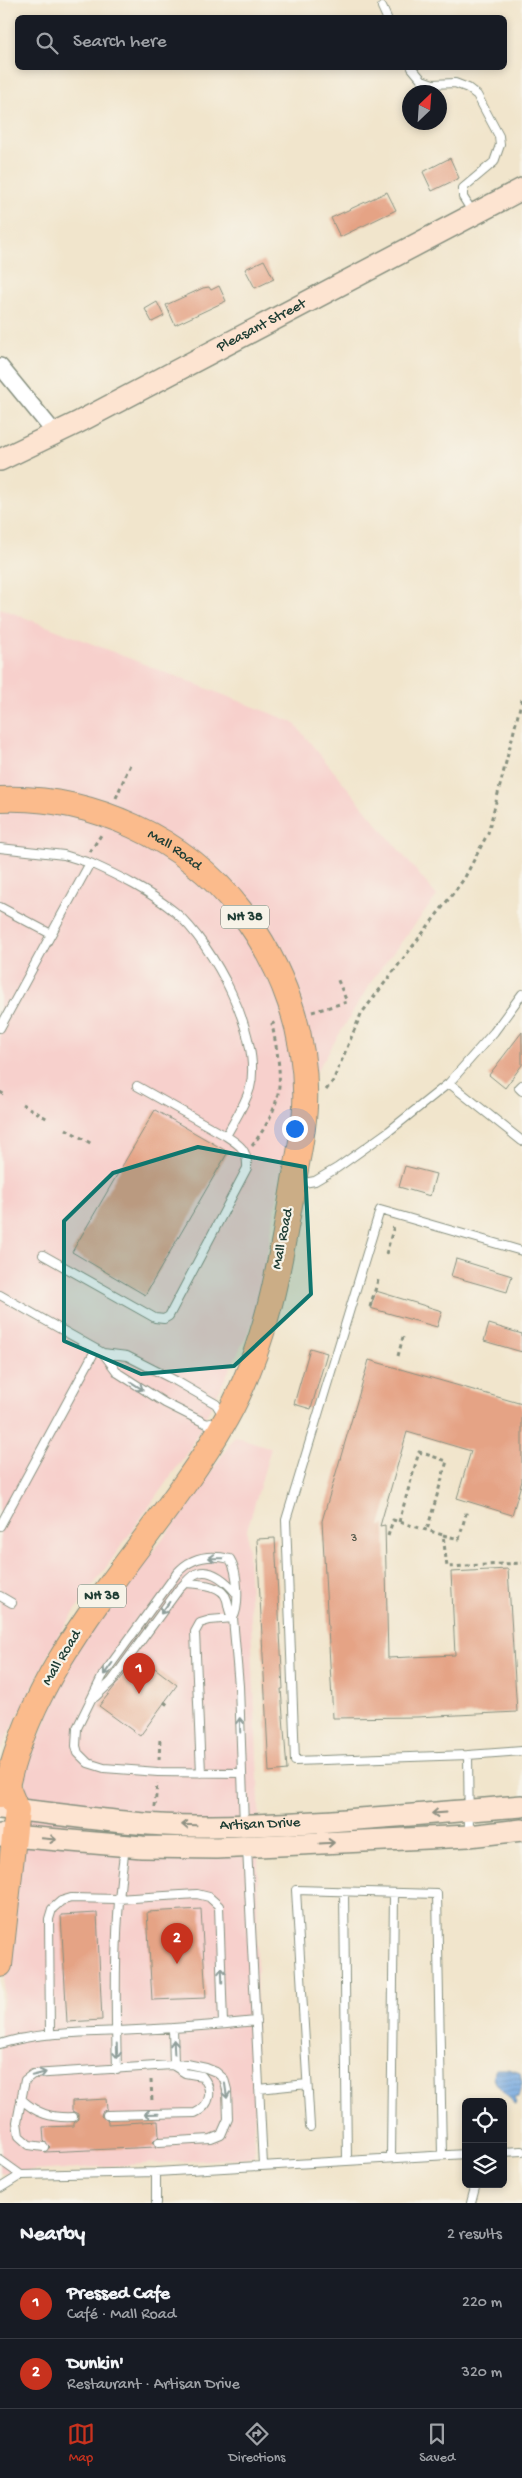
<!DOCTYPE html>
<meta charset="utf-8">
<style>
:root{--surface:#171b24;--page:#20242c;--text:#f1f3f6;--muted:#9ea1a6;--line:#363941;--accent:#c8321e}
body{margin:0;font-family:"Gochi Hand",sans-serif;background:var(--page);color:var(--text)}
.controls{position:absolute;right:15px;bottom:15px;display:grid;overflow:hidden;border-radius:8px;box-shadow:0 2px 8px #0003}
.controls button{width:45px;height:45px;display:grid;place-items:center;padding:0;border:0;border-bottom:1px solid var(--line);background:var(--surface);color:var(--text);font:25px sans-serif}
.compass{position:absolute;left:402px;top:85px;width:45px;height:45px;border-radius:50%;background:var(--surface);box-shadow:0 2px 8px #0003;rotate:25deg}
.you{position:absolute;left:294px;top:1128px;width:18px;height:18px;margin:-12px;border:4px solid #fff;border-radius:50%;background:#1a73e8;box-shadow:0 0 0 8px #1a73e833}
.badge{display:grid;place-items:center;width:32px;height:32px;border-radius:50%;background:var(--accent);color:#fff;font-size:16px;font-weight:700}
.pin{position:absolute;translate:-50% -41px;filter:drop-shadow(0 1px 2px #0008)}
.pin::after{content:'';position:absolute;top:26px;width:18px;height:15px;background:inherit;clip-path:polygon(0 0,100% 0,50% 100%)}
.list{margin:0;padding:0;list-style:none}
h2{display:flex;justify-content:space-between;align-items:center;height:65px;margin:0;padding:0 20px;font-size:21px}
h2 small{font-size:16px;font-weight:400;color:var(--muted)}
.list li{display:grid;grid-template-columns:32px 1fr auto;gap:15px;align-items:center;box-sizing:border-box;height:70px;padding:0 20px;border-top:1px solid var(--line)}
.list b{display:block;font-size:19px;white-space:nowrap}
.list p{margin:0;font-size:16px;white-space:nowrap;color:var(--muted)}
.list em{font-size:16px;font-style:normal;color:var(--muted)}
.icon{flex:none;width:28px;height:28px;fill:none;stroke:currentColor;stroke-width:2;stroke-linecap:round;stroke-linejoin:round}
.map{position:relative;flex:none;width:522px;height:2203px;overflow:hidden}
.search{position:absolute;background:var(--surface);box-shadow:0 2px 8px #0003;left:15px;right:15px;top:15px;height:55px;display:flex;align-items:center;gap:12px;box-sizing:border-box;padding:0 18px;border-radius:8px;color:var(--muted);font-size:19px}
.sheet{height:205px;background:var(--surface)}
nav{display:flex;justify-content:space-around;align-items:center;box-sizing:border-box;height:70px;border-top:1px solid var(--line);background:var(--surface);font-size:14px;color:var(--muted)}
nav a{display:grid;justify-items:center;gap:2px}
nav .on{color:var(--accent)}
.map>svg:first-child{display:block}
.built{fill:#f7d0cc}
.water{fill:url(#water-rules);stroke:#4a728a}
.building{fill:#e5a385}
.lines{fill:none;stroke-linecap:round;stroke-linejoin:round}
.lane-casing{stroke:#889180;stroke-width:10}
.street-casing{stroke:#889180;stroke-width:18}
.secondary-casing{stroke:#889180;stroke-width:24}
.primary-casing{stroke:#889180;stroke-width:26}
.path{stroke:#889180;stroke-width:3;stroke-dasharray:4 4;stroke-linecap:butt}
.lane{stroke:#fff;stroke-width:8}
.street{stroke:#fff;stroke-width:15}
.secondary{stroke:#fde4d1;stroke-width:21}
.primary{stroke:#fbbb8c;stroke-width:24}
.oneway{stroke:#8f9e9a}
.oneway2{stroke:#8e9082}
.marked{fill:#0f766e;fill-opacity:0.2;stroke:#0f766e;stroke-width:4;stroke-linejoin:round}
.labels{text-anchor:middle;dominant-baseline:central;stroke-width:4.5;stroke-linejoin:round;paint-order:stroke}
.number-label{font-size:12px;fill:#505648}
.shield{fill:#f7f3e8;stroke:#60746a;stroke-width:1}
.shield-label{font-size:14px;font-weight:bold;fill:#1f3d34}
.street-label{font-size:15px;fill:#1f3d34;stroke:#f7f3e8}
</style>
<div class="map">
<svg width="522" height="2203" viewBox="0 0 522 2203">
<defs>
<pattern id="water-rules" width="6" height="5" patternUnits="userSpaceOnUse" patternTransform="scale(1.25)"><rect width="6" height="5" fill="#74a8e1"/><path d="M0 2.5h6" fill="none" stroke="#5f8ab7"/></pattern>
</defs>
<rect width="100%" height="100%" fill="#f7f3e8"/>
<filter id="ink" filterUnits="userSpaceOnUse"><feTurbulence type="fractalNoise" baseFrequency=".02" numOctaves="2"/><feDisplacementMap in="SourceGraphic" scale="10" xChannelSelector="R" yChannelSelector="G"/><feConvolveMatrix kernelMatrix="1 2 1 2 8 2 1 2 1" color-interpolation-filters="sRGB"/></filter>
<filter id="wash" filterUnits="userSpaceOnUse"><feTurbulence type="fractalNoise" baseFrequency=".0096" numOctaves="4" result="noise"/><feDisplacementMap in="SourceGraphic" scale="20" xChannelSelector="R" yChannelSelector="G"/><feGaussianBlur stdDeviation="1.12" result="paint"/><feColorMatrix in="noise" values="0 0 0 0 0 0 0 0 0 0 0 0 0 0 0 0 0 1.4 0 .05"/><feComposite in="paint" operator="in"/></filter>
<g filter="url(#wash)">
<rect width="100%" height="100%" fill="#f1e5cc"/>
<!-- built -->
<path class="built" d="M0 608 293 722 437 896 375 976 294 1108 255 1319 189 1450 59 1634 0 1752Z
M235 1436 271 1448 247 1530 259 1802 254 2157 0 2173V2022L27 1764 81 1641 184 1512Z"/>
<!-- water -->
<path class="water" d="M496 2069H509L520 2073 522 2083 518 2097 514 2098 516 2103 514 2104C507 2091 488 2084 496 2069Z"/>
<g id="blocks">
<!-- building -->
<path class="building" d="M450 158 459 178 432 191 423 172Z
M387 192 396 210 340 237 331 218Z
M264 260 274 279 255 288 245 269Z
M219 286 226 301 175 325 166 305 203 288 209 287 211 290Z
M157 302 164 316 152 322 145 309Z
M522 1032V1065L505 1088 489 1075Z
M155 1110 228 1152 145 1295 72 1252Z
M405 1166 436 1174 430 1196 399 1187Z
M456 1259 512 1276 507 1292 451 1276Z
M376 1291 442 1311 437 1327 370 1308Z
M489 1324 522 1334V1352L484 1341Z
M310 1348 327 1353 311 1409 294 1404Z
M369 1360 522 1404V1481L512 1515 457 1498 471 1451 407 1432 380 1526 385 1525 388 1658 455 1655 451 1572 508 1569 517 1712 417 1717 333 1718 322 1521Z
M275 1538 283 1689H281L287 1770 269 1772 257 1539Z
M139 1656 177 1685 140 1736 99 1706Z
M201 1909 206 1998 152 2000 147 1912Z
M97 1913 102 2020 67 2022 61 1915Z
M106 2099 107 2109 102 2112 101 2116 108 2121V2124L158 2121 159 2136 153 2142 156 2147 45 2152 50 2147 44 2141 43 2127 73 2126V2123L78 2119V2114L72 2111V2101Z"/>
</g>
</g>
<g filter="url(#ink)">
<use href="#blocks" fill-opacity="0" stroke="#889180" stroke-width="1"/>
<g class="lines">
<!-- lane casing -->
<g class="lane-casing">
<path id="lane" d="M382 7 387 18
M412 68 422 80 433 84 455 83 468 88 477 95 499 136 500 145 494 162 463 188V197L473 213
M0 848 64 855 90 863 0 1028
M0 907 51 934
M449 1083 494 1032 522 994
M522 1085 519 1088 522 1091
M137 1086 226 1136
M298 1184 315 1181 337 1168 389 1131 449 1083 522 1141
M43 1255 155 1318 164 1319 169 1316 247 1168C248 1150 240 1145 226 1136 234 1121 245 1105 250 1088 263 1038 213 944 175 912 149 891 121 877 90 863
M0 1295 103 1353 127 1356 176 1381 216 1404 223 1415
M103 1353 118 1373 165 1403 207 1424 219 1421
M0 1526 96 1349
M185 1583C198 1584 223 1584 227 1600 229 1608 228 1611 233 1618
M0 1596 12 1603
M95 1697 111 1682 179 1589C185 1584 190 1575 198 1573 212 1568 228 1583 236 1593
M468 1755 295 1761 286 1520 380 1210 522 1251
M201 1773 195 1632 200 1623 210 1620 233 1618
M242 1773 239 1686 233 1618C240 1606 238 1571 230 1559 210 1554 191 1557 177 1573L103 1675 77 1728 76 1746 78 1753 88 1763 104 1768 158 1772 242 1773 244 1824
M469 1834 468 1755 522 1751
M247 1848 263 2165
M344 1892 347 2160
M173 2028 174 2066
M50 2034 49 1919 52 1909 61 1901 71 1898 117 1899 197 1894 209 1897 219 1906 223 2024
M0 2044C38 2032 78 2033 118 2031 164 2029 210 2026 256 2021
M117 2070C115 1995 114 1921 125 1847
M259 2089 307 2084
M21 2099C37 2114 51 2118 73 2117
M107 2115 195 2113C212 2105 213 2089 202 2076L185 2073 174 2066
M310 2127 296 1890 437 1894 442 2155
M44 2147 29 2145 19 2136 17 2122 25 2080 33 2074 187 2064 206 2068 216 2072 224 2079 227 2090 228 2119 221 2135 211 2139 159 2142
M503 2152 522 2151
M391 2157 394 1893
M0 2160 21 2175
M156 2172 466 2154
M0 2188 21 2175 156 2172V2203
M471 2203 476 2184"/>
</g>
<!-- street casing -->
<g class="street-casing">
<path id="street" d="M0 366 54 432"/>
</g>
<!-- secondary casing -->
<g class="secondary-casing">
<g id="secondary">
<path id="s1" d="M0 460 77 423 522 189"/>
<path id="s2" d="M0 1808C65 1814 131 1826 196 1826 305 1826 414 1814 522 1806"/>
<path d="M0 1835 142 1847 217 1848 469 1836 522 1830"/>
</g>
</g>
<!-- primary casing -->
<g class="primary-casing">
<g id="primary">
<path id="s3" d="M0 799C90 795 185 838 240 910 283 966 308 1035 305 1107 304 1130 299 1152 295 1175 281 1259 268 1344 226 1419 156 1543 40 1643 7 1786L0 1795"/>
<path d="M0 1965 17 1810 7 1786"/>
</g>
</g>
<!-- path -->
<path class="path" d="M116 798 131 762
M90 852 101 835
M312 1012 347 1002 337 978
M326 1090 333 1081 361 1014 464 879 488 833 522 699
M0 1092 5 1095
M22 1104 48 1119
M66 1129 92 1144
M252 1146C287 1099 282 1077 272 1024L276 1022
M386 1254 394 1226
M370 1307 379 1277
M398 1356 403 1337
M399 1522 419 1452 447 1461 427 1530
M443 1535 459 1539 467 1510
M388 1536 393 1520 443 1535 447 1567 522 1563
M164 1702 169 1706
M159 1760 160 1738
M155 1807 157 1783
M151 2080 152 2102"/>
<!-- lane -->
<use href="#lane" class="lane"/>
<!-- street -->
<use href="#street" class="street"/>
<!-- secondary -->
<use href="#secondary" class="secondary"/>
<!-- primary -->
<use href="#primary" class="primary"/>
</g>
<!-- one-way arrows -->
<defs><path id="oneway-shaft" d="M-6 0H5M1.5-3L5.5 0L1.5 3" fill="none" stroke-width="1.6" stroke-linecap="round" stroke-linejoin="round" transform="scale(1.25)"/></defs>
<g class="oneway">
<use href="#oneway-shaft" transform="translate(137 1386) rotate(33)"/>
<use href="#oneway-shaft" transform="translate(216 1558) rotate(-179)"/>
<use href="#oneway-shaft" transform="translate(165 1608) rotate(126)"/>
<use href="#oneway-shaft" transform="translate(108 1669) rotate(126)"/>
<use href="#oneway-shaft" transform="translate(240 1725) rotate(-92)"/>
<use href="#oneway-shaft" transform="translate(222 1975) rotate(-92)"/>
<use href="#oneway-shaft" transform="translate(174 2047) rotate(-93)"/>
<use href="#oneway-shaft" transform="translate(117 2051) rotate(88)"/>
<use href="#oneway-shaft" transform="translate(39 2074) rotate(-14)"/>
<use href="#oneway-shaft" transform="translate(226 2091) rotate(82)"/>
<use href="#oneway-shaft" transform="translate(151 2114) rotate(179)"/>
</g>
<g class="oneway2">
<use href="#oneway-shaft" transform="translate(439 1813) rotate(176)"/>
<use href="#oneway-shaft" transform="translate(189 1825) rotate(-178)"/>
<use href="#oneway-shaft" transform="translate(49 1839) rotate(5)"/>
<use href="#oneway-shaft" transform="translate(327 1843) rotate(-3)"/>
</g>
</g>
<!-- marked area -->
<path class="marked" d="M198 1147 305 1167 311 1294 234 1366 141 1374 64 1341V1221L113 1173Z"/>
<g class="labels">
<!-- number labels -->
<g class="number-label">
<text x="354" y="1539">3</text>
</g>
<!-- shield labels -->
<g class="shield">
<rect x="221" y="905.5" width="48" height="23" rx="4"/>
<rect x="78" y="1584.5" width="48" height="23" rx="4"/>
</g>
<g class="shield-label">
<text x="245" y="917">NH 38</text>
<text x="102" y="1596">NH 38</text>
</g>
<!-- street labels -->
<g class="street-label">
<text stroke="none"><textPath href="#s1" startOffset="294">Pleasant Street</textPath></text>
<text stroke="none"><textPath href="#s3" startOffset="185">Mall Road</textPath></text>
<text transform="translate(283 1239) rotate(-79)">Mall Road</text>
<text transform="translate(62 1658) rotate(-59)">Mall Road</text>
<text stroke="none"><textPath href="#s2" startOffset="261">Artisan Drive</textPath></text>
</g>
</g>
</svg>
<div class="controls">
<button><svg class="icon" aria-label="locate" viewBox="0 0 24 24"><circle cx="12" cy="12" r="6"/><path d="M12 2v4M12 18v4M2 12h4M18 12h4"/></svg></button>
<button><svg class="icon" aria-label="layers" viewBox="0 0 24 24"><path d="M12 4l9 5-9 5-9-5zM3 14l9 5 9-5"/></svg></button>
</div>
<svg class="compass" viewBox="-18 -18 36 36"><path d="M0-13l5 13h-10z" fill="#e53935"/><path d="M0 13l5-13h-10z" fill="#9ea1a6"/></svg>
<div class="you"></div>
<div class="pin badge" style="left:139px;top:1694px">1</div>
<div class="pin badge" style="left:177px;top:1964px">2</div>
<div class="search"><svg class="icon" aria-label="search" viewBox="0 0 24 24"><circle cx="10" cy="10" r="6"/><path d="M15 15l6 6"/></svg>Search here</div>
</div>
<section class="sheet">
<h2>Nearby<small>2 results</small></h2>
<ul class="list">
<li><span class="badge">1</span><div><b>Pressed Cafe</b><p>Café · Mall Road</p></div><em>220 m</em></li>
<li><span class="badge">2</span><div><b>Dunkin'</b><p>Restaurant · Artisan Drive</p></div><em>320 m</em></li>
</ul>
</section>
<nav>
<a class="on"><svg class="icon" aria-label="map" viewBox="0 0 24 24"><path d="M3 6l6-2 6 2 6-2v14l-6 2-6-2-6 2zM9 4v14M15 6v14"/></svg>Map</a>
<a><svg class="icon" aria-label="directions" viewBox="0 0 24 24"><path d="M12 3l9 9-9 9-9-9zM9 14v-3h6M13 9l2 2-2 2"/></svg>Directions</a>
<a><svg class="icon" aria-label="saved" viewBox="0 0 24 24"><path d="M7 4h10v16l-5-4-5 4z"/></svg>Saved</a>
</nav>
